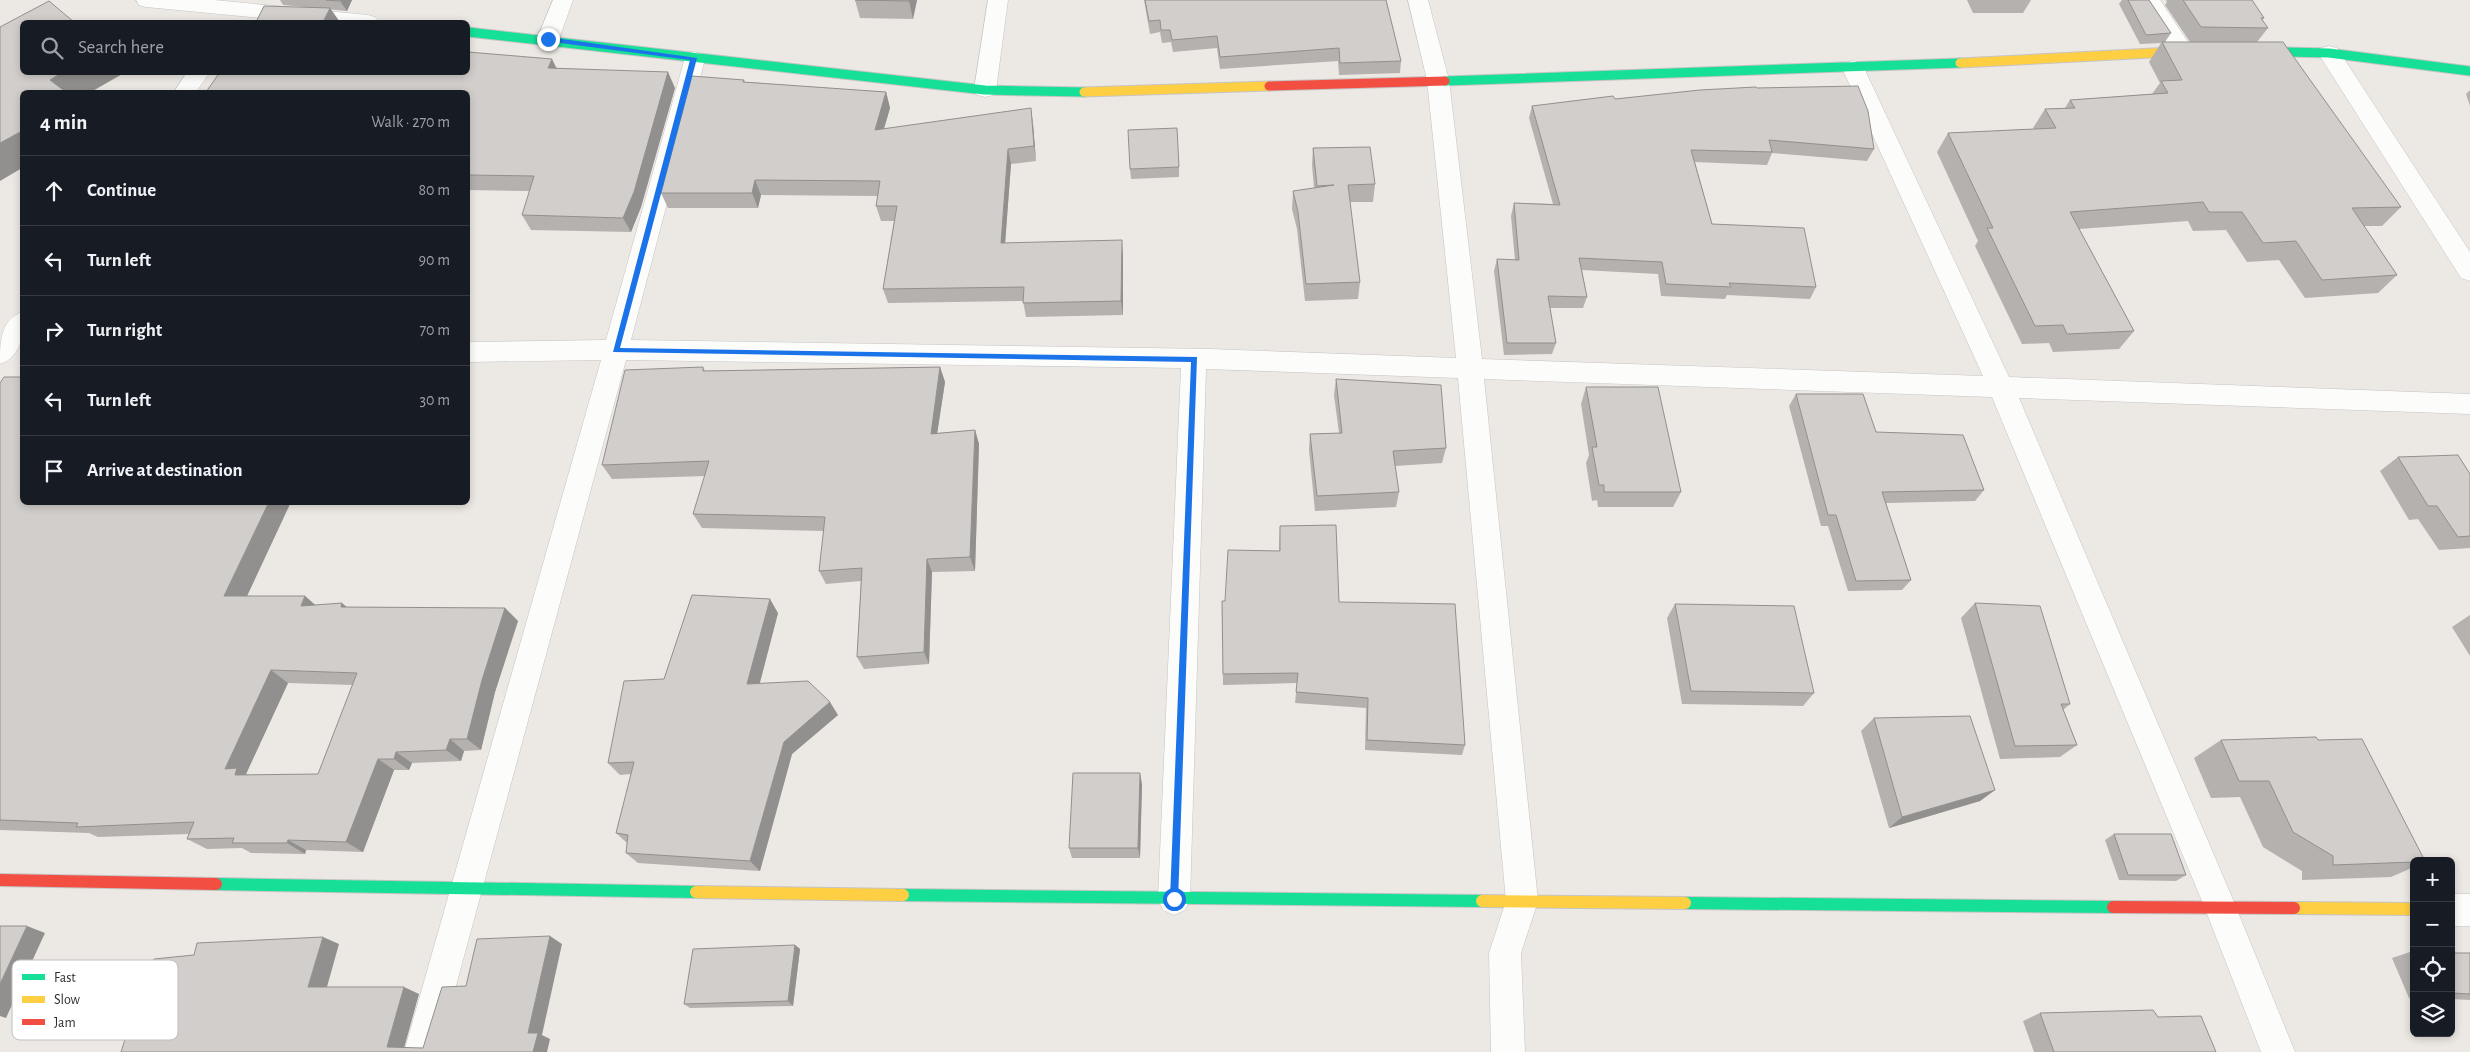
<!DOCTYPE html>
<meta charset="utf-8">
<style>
:root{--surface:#171b24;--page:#242831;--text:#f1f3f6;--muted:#9ea1a6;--line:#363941}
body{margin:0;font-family:"Alegreya Sans",sans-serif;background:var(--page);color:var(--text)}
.controls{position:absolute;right:15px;bottom:15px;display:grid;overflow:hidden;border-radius:8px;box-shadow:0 2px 8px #0003}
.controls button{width:45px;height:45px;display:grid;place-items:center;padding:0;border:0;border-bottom:1px solid var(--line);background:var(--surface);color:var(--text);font:25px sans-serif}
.stop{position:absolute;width:15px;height:15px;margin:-11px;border:4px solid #1a73e8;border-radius:50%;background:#fff}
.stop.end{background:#1a73e8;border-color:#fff;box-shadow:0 1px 5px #0008}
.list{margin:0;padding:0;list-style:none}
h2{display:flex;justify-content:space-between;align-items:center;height:65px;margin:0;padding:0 20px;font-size:21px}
h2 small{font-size:16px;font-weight:400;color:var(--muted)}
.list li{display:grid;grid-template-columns:32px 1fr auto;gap:15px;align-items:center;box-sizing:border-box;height:70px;padding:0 20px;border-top:1px solid var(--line)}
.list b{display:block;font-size:19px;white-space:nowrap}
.list em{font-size:16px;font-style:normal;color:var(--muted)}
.icon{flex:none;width:28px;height:28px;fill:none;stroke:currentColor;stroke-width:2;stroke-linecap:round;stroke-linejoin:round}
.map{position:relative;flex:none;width:2470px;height:1052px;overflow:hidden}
.search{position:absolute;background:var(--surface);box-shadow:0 2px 8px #0003;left:20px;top:20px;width:450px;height:55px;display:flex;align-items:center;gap:12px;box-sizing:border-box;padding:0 18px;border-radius:8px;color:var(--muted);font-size:19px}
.panel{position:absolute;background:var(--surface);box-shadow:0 2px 8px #0003;left:20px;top:90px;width:450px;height:415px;border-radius:8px}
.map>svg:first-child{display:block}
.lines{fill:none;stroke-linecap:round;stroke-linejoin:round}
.street-casing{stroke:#c5c4c5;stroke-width:1}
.fast-far1-casing{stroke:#c5c4c5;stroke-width:11}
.fast-casing{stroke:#c5c4c5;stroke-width:14}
.slow-far1-casing{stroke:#c5c4c5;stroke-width:11}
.slow-casing{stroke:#c5c4c5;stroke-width:14}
.jam-far1-casing{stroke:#c5c4c5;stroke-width:11}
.jam-casing{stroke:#c5c4c5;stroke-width:14}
.street{fill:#fcfcfb;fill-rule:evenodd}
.fast-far1{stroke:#16e098;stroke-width:9}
.fast{stroke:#16e098;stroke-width:12}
.slow-far1{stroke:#ffcf43;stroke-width:9}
.slow{stroke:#ffcf43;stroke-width:12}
.jam-far1{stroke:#f24e42;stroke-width:9}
.jam{stroke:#f24e42;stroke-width:12}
.wall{fill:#b4b1af;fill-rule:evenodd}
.shaded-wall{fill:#92908e}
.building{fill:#d1cecb;stroke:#92908e;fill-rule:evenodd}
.route{fill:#1a73e8}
.key{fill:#fff;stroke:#c0c0c0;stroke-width:1}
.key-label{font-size:14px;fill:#2e2e2e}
</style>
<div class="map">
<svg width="2470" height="1052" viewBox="0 0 2470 1052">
<rect width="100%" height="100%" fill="#ece8e4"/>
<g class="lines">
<!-- street casing -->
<g class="street-casing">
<path id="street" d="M136 0H214L368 15 375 17 379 22H304L146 7 139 5Z
M553 0H573L559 39 556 44 548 46 540 44 537 39Z
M988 0H1008L996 90 993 95 985 97 977 95 974 90Z
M1408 0H1428L1449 80 1482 359 1983 376 1842 68 1845 63 1853 61 1861 63 1864 68 2009 377 2470 394V414L2019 398 2231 895 2295 1052H2261L2204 906 1992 397 1484 379 1538 901 1521 953 1525 1052H1491L1489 953 1506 901 1458 378 1206 369 1190 899 1185 910 1174 915 1163 910 1158 899 1181 368 626 360 438 1052H404L601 360 468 362V342L606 340 686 54 694 52 702 54 705 59 631 340 1210 349 1456 358 1427 80Z
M2139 0H2160L2194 51 2191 56 2183 58 2175 56Z
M2329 46 2337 48 2470 252V281L2461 278 2318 53 2321 48Z
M187 72H210L196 92H174Z
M22 312C25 332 22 357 0 364 0 343 0 320 22 312Z
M2451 894H2470V926H2451Z"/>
</g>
<!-- fast-far1 casing -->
<g class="fast-far1-casing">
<path id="fast-far1" d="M468 32 985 90 1084 92
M2252 51 2329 53 2470 71
M1445 81 1960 63"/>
</g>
<!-- fast casing -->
<g class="fast-casing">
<path id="fast" d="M216 884 696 892
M903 895 1482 901
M1685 903 2113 907"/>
</g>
<!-- slow-far1 casing -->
<g class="slow-far1-casing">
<path id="slow-far1" d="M1960 63 2192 51
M1084 92 1269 86"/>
</g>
<!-- slow casing -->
<g class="slow-casing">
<path id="slow" d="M696 892 903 895
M1482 901 1685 903
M2294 908 2414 909"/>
</g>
<!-- jam-far1 casing -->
<g class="jam-far1-casing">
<path id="jam-far1" d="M1269 86 1445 81"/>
</g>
<!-- jam casing -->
<g class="jam-casing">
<path id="jam" d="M0 880 216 884
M2113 907 2294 908"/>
</g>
<!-- street -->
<use href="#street" class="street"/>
<!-- fast-far1 -->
<use href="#fast-far1" class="fast-far1"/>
<!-- fast -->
<use href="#fast" class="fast"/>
<!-- slow-far1 -->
<use href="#slow-far1" class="slow-far1"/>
<!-- slow -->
<use href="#slow" class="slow"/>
<!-- jam-far1 -->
<use href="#jam-far1" class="jam-far1"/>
<!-- jam -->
<use href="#jam" class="jam"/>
</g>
<!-- wall -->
<path class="wall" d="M280 0H352L347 11 283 5Z
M855 0H917L913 19 860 18Z
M1144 0H1386L1401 61 1400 73 1339 75 1338 61 1220 69 1217 48 1173 52 1171 42 1162 43 1160 32 1150 34Z
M1967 0H2031L2023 13H1973Z
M2122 0H2149L2171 33 2165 42H2190L2165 5 2167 2 2166 0H2252L2264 18 2262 20 2268 28 2257 42 2401 207 2382 226H2364L2397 275 2378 293 2305 298 2279 260 2247 262 2226 230 2193 231 2188 221 2079 229 2134 331 2119 349 2053 352 2049 343 2022 344 1975 246 1978 241 1937 152 1948 133 2034 129 2033 128 2045 109 2065 108 2070 100 2152 94 2160 83 2149 62 2161 43 2140 44 2119 4Z
M557 68 675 88 641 207 631 232 531 230 522 215 530 191 468 190V92Z
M744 80 745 82 886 92 890 108 884 129 1033 124 1036 161 1011 164 1005 243 1123 255V315L1026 317 1023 301 888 303 883 289 894 221H881L876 206 878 196 761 195 758 208H668L661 193Z
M1757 88 1874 149 1867 161 1772 153 1767 165 1695 162 1712 224 1816 287 1810 299 1727 295 1725 299 1661 296 1658 274 1582 270 1587 297 1583 308H1550L1556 343 1552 354 1504 355 1494 271 1497 259 1515 260 1511 216 1514 203 1553 204 1529 118 1532 106 1615 99Z
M2470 90V106L2466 94Z
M1313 148 1375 184 1373 202H1350L1360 282 1358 299 1305 301 1297 229 1292 209 1293 191 1314 188 1312 165Z
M1179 167V177L1131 179 1130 169Z
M703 367 705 371 940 367 945 382 937 433 975 430 979 444 975 571 932 572 929 664 864 669 857 657 861 581 826 584 819 571 824 531 702 528 693 514 705 476 612 479 602 465Z
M1336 379 1446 448 1442 463 1395 466 1399 492 1396 507 1315 511 1309 450 1310 434 1339 433 1334 395Z
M0 383 248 596H305L315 605 347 607 505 608 518 621 495 692 481 750 464 751 461 761 412 763 409 770H394L363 852 306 850 305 854 251 853 242 848 207 849 187 839 189 834 98 837 89 833 0 830ZM288 683 353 685 318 774 249 775 246 774Z
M1586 387 1681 492 1673 507H1598L1597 500 1592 501 1586 463 1589 455 1581 404Z
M1796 394 1876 432 1984 490 1975 501 1886 503 1911 580 1902 590 1848 591 1828 526H1821L1789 406Z
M2398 457 2470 474V548L2439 550 2418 519 2409 520 2380 471Z
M1280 526 1339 602 1465 745 1462 755 1365 750 1366 708 1295 703 1297 683 1223 685 1222 601H1225L1279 551Z
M1975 603 2070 704 2063 710 2077 745 2060 757 2000 759 1961 618Z
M1675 604 1814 693 1803 706 1682 704 1667 618Z
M778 613 760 683 838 715 792 754 760 871 638 863 626 853 627 843 616 833 631 774 620 775 608 763 664 679Z
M2470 615V656L2452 627Z
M1874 718 1995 790 1980 801 1889 828 1861 731Z
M2221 740H2318L2414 861V867L2391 877 2302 880V871L2263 847 2240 797 2211 798 2194 758Z
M1142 784 1140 858H1072L1069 848Z
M2114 834 2186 875 2176 881 2119 880 2105 840Z
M795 945 800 949 793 1006 690 1008 684 1004Z
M2410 952H2414V999L2409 998 2392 958Z
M2451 953H2470V1000L2451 999Z
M2040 1013 2158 1017 2216 1052H2034L2023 1021Z"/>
<!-- shaded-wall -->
<path class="shaded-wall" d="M341 0H352L347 11 340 1Z
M909 0H917L913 19 909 1Z
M330 8 340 22H323Z
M552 59 560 75 548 68Z
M63 72H124V73L91 92H62L50 80Z
M668 72 675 88 641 207 631 232 623 218Z
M886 92 890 108 879 145 875 130Z
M1031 108 1033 124 1036 161 1034 146Z
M22 131V168L0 181V143Z
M1008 149 1011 164 1004 258 1001 243Z
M755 180 761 195 758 208 752 193Z
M1122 240 1123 255V315L1121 301Z
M940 367 945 382 935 448 931 434Z
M975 430 979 444 975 571 970 557Z
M269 502H291L241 609 224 596Z
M927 559 932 572 929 664 924 652Z
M305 596 321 610 301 606Z
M770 599 778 613 756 697 747 684Z
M342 603 357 616 341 607Z
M505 608 518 621 495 692 481 750 467 739 482 680Z
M271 670 288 683 246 774 256 779 235 775 225 769Z
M830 702 838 715 792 754 760 871 750 861 784 742Z
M450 739 464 751 461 761 446 750Z
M396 752 412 763 409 770 394 759Z
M378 759 394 770 363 852 346 842Z
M1140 773 1142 784 1140 858 1138 848Z
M1995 790 1980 801 1889 828 1902 817Z
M288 840 306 850 305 854 287 843Z
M27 926 45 933 6 1018 0 1016V984Z
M550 936 562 944 542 1035 550 1039 547 1052H533L528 1033Z
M323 937 339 944 325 994 308 987Z
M795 945 800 949 793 1006 788 1001Z
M404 987 419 994 403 1052 387 1047Z"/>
<!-- building -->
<path class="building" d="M326 0H341L340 1Z
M855 0H909V1Z
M1145 0H1386L1401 61 1340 63 1339 48 1220 57 1217 36 1172 40 1170 30H1161L1160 20 1149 21Z
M2128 0H2149L2171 33 2146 35Z
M2183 0H2252L2264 18H2261L2268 28 2201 27Z
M49 1 74 22H22V72H63L50 80 66 92H22V131L0 143V27Z
M264 6 330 8 323 22H256Z
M2162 42H2283L2401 207 2352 208 2397 275 2322 280 2296 241 2263 243 2242 212H2209L2203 202 2070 212 2134 331 2067 334 2063 325 2035 326 1987 228H1993L1948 133 2056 128 2045 109 2075 108 2070 100 2168 93 2161 81 2182 80Z
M468 52 552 59 548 68 668 72 634 192 623 218 522 215 534 176 468 175V92H206L220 72H468Z
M692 76 744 80 743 82 886 92 875 130 1031 108 1034 146 1008 149 1001 243 1122 240 1121 301 1023 303 1024 287 883 289 897 206H876L880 181 755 180 752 193H661Z
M1858 86 1868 111 1874 149 1769 140 1772 152 1691 150 1712 224 1804 228 1816 287 1729 283 1731 287 1666 284 1662 262 1579 258 1587 297 1548 296 1556 343H1507L1497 259 1519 260 1514 203 1560 205 1532 106 1613 96 1615 99 1700 90 1756 87 1757 88Z
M1177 128 1179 167 1130 169 1128 130Z
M1370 147 1375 184 1348 185 1360 282 1306 284 1298 212 1293 191 1334 185 1317 186 1313 148Z
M703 367V371L940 367 931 434 975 430 970 557 927 559 924 652 857 657 862 568 819 571 825 517 693 514 709 461 602 465 625 370Z
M4 377H22V502H269L224 596H305L301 606 342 603 341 607 505 608 482 680 467 739H450L446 750 396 752 394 759H378L346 842 288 840 287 843H232L234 838 187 839 194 822 76 827 78 823 0 820V383ZM271 670 357 673 318 774 235 775 237 768 225 769Z
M1336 379 1441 385 1446 448 1393 451 1399 492 1317 496 1310 434 1342 433Z
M1586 387H1658L1681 492H1604V485H1599L1592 447H1597Z
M1796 394H1863L1876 432 1963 435 1984 490 1882 492 1911 580 1856 581 1836 515H1828Z
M2458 455 2470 474V536L2458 537 2437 506H2428L2398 457Z
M1336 525 1339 602 1455 604 1465 745 1367 740 1368 698 1296 692 1298 673 1223 674 1222 601H1225L1228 550 1280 551V526Z
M692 595 770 599 747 684 808 681 830 702 784 742 750 861 626 853 628 835 616 833 634 762 608 763 624 681 664 679Z
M1975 603 2040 606 2070 704H2061L2077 745 2015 746Z
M1675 604 1794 606 1814 693 1691 691Z
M1970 716 1995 790 1902 817 1874 718Z
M2316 737 2318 740 2362 739 2425 861H2414V862L2333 865V856L2293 832 2269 781H2239L2221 740Z
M1073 773H1140L1138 848H1069Z
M2114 834H2171L2186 875H2128Z
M0 926H27L0 984Z
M550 936 528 1033H538L533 1052H121L134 1011 137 1010 154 959 194 955 197 943 323 937 308 987H404L387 1047 423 1048 442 987 466 986 477 939Z
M795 945 788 1001 684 1004 693 949Z
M2410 952H2414V961Z
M2451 953H2470V994L2451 993Z
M2153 1010 2158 1017 2201 1016 2216 1052H2054L2040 1013Z"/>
<!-- route -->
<path class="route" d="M548 37 697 58 620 348 1197 357 1178 902 1174 904 1170 899 1191 362 613 352 690 60 545 41Z"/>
<!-- legend -->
<rect x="12" y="960" width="166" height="80" rx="8" class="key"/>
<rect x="22" y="974" width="23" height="6" fill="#16e098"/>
<rect x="22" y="996" width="23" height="7" fill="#ffcf43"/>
<rect x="22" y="1019" width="23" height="6" fill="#f24e42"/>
<g class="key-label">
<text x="54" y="982">Fast</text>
<text x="54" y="1004">Slow</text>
<text x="54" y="1027">Jam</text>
</g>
</svg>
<div class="controls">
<button>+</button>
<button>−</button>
<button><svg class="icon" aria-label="locate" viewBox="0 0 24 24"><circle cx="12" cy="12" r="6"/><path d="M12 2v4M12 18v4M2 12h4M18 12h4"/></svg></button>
<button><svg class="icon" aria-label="layers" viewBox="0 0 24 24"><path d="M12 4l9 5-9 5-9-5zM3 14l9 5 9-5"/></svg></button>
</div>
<div class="stop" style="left:1174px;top:899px"></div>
<div class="stop end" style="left:548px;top:39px"></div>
<div class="search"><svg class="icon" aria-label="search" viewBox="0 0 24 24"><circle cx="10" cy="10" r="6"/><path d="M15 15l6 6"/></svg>Search here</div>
<section class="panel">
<h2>4 min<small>Walk · 270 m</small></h2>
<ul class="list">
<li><svg class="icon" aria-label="ahead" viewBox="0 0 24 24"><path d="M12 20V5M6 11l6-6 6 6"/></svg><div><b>Continue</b></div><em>80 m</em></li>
<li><svg class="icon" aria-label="left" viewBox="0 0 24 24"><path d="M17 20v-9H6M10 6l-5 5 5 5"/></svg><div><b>Turn left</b></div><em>90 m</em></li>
<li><svg class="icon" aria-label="right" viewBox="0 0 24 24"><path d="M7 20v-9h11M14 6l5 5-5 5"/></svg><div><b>Turn right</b></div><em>70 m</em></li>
<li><svg class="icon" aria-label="left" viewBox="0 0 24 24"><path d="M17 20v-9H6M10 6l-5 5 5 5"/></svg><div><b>Turn left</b></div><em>30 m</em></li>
<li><svg class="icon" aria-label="arrive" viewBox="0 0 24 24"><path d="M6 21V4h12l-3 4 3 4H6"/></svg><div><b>Arrive at destination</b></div></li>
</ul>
</section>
</div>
